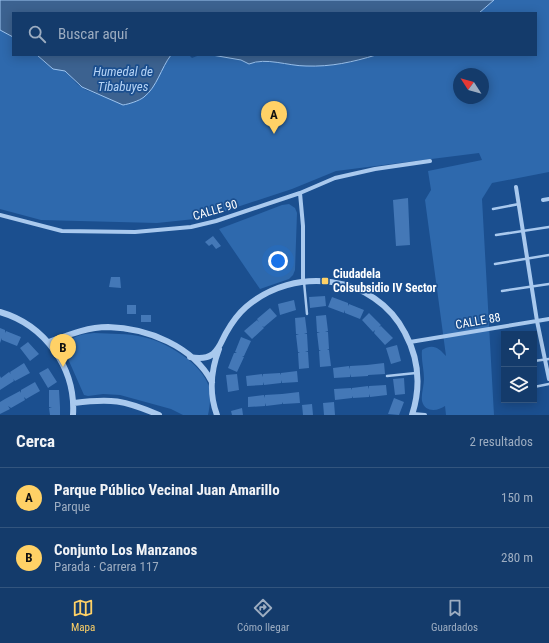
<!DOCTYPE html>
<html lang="es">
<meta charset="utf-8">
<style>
:root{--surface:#143b6b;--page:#1d4271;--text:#f1f3f6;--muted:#9dadc1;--line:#33557e;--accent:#ffd166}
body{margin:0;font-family:"Roboto Condensed",sans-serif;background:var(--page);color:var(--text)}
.controls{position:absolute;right:12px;bottom:12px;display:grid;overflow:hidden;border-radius:0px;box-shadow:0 2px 10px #0003}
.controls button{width:36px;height:36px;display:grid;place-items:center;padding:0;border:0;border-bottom:1px solid var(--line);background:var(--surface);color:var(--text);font:20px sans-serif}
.compass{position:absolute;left:453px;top:68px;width:36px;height:36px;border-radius:50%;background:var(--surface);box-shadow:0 2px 10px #0003;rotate:306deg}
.you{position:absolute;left:278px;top:261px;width:14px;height:14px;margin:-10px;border:3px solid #fff;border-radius:50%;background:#1a73e8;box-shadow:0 0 0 6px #1a73e833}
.badge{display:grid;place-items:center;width:26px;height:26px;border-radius:50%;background:var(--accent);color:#111;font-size:13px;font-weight:700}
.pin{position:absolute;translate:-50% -33px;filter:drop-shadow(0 1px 2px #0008)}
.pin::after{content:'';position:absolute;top:21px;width:14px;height:12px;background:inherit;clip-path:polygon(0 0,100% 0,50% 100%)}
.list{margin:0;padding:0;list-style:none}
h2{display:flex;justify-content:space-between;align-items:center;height:52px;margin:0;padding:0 16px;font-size:17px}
h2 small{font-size:13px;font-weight:400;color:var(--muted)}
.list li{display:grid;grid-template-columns:26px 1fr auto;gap:12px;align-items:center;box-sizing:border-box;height:60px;padding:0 16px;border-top:1px solid var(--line)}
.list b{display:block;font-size:15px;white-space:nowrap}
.list p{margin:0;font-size:13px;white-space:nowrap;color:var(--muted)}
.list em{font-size:13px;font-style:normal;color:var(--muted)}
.icon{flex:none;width:22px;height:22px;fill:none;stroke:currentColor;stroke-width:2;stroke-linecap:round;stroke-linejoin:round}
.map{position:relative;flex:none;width:549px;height:415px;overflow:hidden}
.search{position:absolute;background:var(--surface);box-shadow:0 2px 10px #0003;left:12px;right:12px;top:12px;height:44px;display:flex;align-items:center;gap:10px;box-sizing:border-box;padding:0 14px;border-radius:0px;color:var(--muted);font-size:15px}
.sheet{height:172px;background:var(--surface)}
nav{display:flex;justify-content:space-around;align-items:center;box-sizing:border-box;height:56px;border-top:1px solid var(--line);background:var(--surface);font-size:11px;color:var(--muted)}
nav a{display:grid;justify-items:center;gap:2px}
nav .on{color:var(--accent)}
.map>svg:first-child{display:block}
.green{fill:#2e69ad;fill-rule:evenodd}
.water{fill:#3c6290;stroke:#9cc4f0}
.building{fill:#4478b7}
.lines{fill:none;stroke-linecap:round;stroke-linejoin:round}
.service{stroke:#a9c9ee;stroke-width:2.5}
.minor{stroke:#a9c9ee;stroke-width:4}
.tertiary{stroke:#a9c9ee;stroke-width:6}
.poi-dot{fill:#ffd166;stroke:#1b4f8f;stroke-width:1.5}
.labels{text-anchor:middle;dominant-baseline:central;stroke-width:3.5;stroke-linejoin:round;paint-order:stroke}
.street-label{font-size:12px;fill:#fff;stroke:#1b4f8f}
.poi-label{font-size:12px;font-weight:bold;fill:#fff;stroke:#1b4f8f;text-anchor:start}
.water-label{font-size:13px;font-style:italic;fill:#b5d3f5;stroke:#1b4f8f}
</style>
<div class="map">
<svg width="549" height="415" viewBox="0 0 549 415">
<rect width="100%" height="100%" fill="#1b4f8f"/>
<!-- green -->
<path class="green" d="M494 0H549V172L492 183 482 199 494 415H446L445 406C438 411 425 413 422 401 421 394 424 386 424 379 424 369 421 360 422 350 433 343 439 348 446 356L425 200 431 190 428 171 482 160 479 153 336 171 292 189 204 218 157 223 41 220 0 209V30L13 37V55H37C46 63 52 70 65 71L77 84 86 90 113 100 128 104 139 100 171 55H189L192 58C205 51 226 56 240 60 243 60 246 63 248 63 252 64 260 61 266 61 280 62 293 66 306 66 330 67 353 63 376 55H536V13H479ZM459 74H483V98H459Z
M289 204 295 208 297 213 295 270 293 275 289 279 260 289 219 229 282 205Z
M94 333C111 334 127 333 143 337 164 341 198 361 207 382 212 391 210 405 208 415H183L171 409 120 395 103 394 88 396 84 395 65 352 64 345C73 336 82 334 94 333Z"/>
<!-- water -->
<path class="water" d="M0 0H494L479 13H13V37L0 30Z
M37 55H171C161 68 157 87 144 97 139 101 129 104 123 105L82 87 65 71 53 69Z
M212 55H376C353 62 331 67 306 66 288 66 266 57 249 64L241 60Z"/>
<!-- building -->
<path class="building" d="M408 198 410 245 396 246 393 200Z
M213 236 221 246 216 249 212 244 209 246 205 242Z
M111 277H120L121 288 109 287Z
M325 296 326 306 310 308 309 297Z
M332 297 348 303V306L349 304 364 310 360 319 345 313V310L344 313 328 307Z
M294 300 296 310 280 315 278 304Z
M127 305H136V314H127Z
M270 308 277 316 264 327 262 326 264 328 252 339 244 331 257 320 259 322 257 319Z
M369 313 381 325 379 327 381 326 393 338 385 345 374 333 375 330 373 332 362 320Z
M141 315H151V322H141Z
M326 315 328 331 325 332H328L329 349H327L329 350 331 366 320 367 319 351 321 350H319L317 333H320L317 332 316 316Z
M305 317 307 333 304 334H307L308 351H305L308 352 309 368 299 369 298 353 300 352H298L296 335 299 334H296L295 318Z
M0 328 5 330V333L6 331 21 337 17 346 2 340V338L0 343Z
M241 337 251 341 244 356H242L244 357 237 372 228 368 234 353H237L235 352Z
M28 342 39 354 30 361 20 348Z
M397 345 401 361 391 364 386 348Z
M24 363 30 373 15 381 13 379 14 381 0 390V376L1 378 9 372 11 374 10 372Z
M384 363 385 374 368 375V373V376L351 377 350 374V377L334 378 333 368 349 366 350 369V366L367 365V368V365Z
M48 368 57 382 48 388 39 373Z
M297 371 298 382 282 383 281 380V383L264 385 263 382V385L247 386 246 376 262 374 263 377V374L280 373V375L281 373Z
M237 374 239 390 228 392 226 375Z
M404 378 405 394 395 395 393 379Z
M35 382 40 391 26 399 24 397 25 400 11 408 8 406 10 409 0 414V402L5 399 6 402 5 399 20 391 21 393V390Z
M386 385 387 395 370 397 369 394V397L353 398 352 396V398L335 400 334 389 351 388 352 390V388L368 386 369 389V386Z
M49 390H59L60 407H57H60V415H50L49 408 52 407H49Z
M299 392 300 403 283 404V402L282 404 266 406V403L265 406 248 407V397L264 395 265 398V395L282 394V396V394Z
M394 398 404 402 399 415 388 414Z
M334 402 335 415H324L323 403Z
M312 404 313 415H303L302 405Z
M242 408 243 415H232L231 411Z"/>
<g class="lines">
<!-- service -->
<path class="service" d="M493 209 519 204
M496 235 549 227
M495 264 549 255
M304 282 307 314
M502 291 549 284
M534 361 549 359
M387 376 416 373
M534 387 549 384"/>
<!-- minor -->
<path class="minor" d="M516 187 537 321 549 379
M300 193 303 226V281
M543 200 549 199
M0 215 62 231 135 232 191 227 216 221 300 193 335 178 375 169 430 161
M410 342 549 319
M413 414 425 415"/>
<!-- tertiary -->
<path class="tertiary" d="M0 312C45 325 76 368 73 415
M49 342C68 335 87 327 108 327 147 328 193 346 212 382
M190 357C199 359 206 359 213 354 220 348 222 340 226 333 231 324 238 314 246 307 294 265 375 274 405 333 419 359 421 387 412 415
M74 403C111 398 124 400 159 415
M217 415C209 394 211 370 219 349"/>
</g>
<!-- markers -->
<rect class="poi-dot" x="321" y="277" width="8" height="8" rx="2"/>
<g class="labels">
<!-- street labels -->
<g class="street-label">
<text transform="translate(215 210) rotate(-16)">CALLE 90</text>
<text transform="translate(478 321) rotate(-10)">CALLE 88</text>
</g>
<!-- poi labels -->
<g class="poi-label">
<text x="333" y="274">Ciudadela<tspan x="333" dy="14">Colsubsidio IV Sector</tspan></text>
</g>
<!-- water labels -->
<g class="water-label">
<text x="123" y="71">Humedal de<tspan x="123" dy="15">Tibabuyes</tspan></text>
</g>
</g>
</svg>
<div class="controls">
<button><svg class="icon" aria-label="locate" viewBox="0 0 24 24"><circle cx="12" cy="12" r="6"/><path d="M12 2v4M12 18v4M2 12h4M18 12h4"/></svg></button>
<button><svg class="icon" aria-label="layers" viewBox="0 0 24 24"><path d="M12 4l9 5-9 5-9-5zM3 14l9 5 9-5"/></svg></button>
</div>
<svg class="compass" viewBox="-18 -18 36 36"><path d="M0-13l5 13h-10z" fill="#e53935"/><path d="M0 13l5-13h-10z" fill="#9dadc1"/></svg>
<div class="you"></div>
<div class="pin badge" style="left:274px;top:134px">A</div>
<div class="pin badge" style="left:63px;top:367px">B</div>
<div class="search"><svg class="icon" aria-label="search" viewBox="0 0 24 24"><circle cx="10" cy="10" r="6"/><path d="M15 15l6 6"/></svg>Buscar aquí</div>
</div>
<section class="sheet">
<h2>Cerca<small>2 resultados</small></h2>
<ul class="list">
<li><span class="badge">A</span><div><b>Parque Público Vecinal Juan Amarillo</b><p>Parque</p></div><em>150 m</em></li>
<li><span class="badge">B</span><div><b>Conjunto Los Manzanos</b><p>Parada · Carrera 117</p></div><em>280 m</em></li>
</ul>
</section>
<nav>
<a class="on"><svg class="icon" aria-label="map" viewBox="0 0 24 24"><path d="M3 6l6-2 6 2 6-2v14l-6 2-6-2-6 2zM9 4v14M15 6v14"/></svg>Mapa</a>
<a><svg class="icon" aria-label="directions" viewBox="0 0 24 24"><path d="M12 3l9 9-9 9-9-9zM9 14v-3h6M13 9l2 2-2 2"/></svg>Cómo llegar</a>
<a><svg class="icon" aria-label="saved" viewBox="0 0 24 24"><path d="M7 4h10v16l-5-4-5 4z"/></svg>Guardados</a>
</nav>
